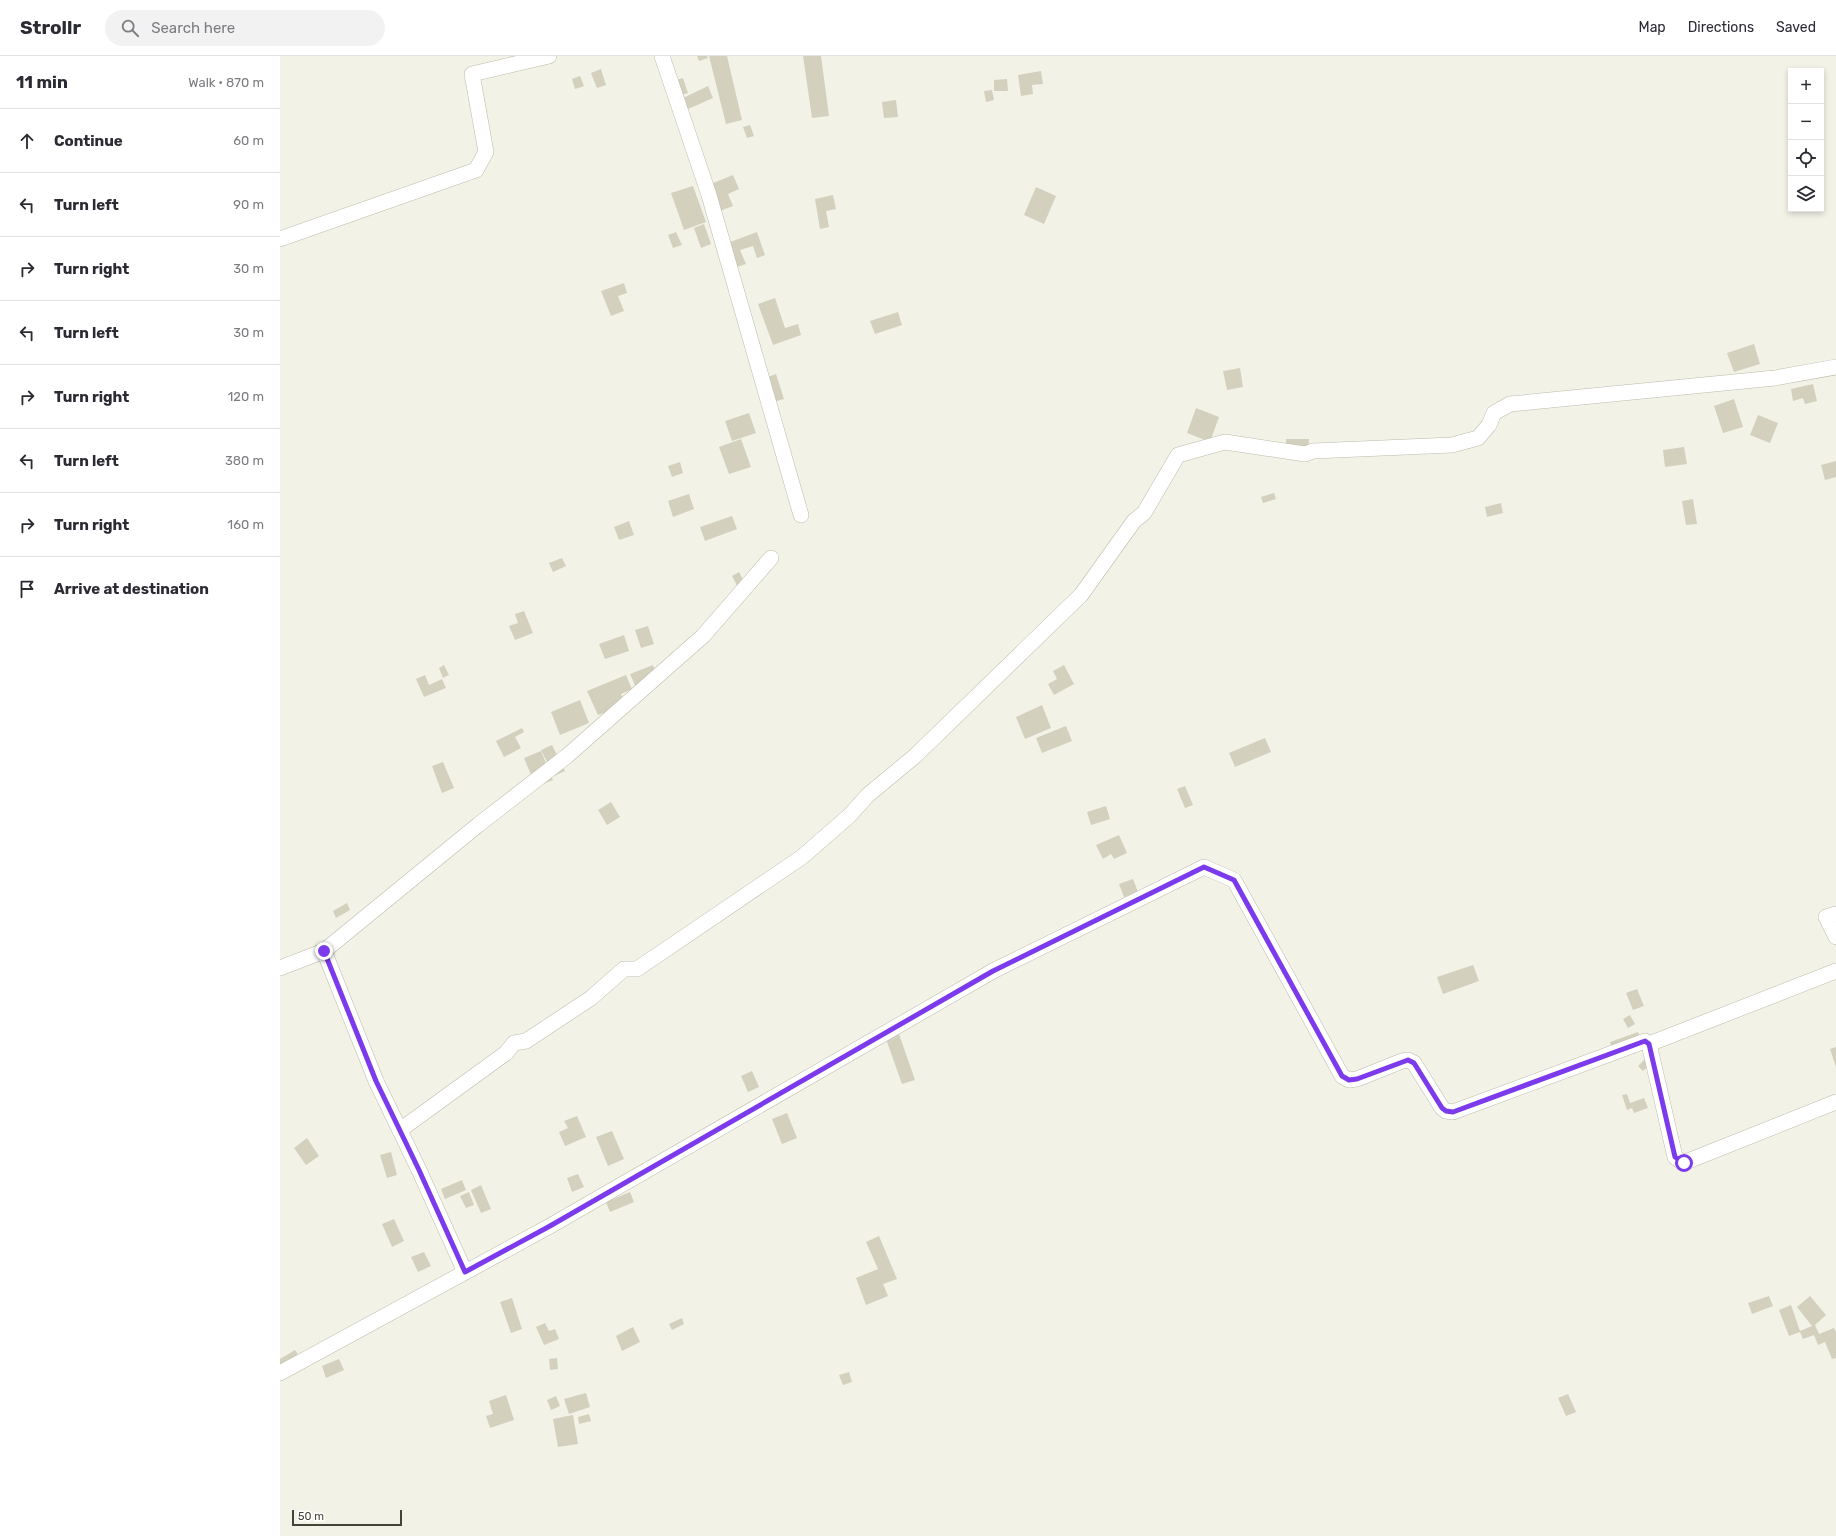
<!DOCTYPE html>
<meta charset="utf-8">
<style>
:root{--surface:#fff;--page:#f2f2f3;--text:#2b2b33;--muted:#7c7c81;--line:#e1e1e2}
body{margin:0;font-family:Rubik,sans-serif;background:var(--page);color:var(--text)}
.controls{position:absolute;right:12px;top:12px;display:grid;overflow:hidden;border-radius:0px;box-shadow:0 2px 6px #0003}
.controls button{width:36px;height:36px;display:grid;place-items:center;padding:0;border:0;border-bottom:1px solid var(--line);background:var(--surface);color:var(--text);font:20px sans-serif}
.scale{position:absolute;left:12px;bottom:10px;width:110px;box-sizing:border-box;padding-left:4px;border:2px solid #454337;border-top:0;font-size:11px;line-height:14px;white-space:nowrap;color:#454337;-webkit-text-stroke:3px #fff;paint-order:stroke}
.stop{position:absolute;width:12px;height:12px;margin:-9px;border:3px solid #7c3aed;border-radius:50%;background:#fff}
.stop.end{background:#7c3aed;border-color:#fff;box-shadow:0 1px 4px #0008}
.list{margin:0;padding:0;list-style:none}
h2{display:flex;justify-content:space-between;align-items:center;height:52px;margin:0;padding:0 16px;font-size:17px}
h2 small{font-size:13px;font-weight:400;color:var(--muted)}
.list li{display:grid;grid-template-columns:26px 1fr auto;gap:12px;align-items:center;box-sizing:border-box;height:64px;padding:0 16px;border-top:1px solid var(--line)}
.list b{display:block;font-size:15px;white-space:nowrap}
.list em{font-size:13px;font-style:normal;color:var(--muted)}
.icon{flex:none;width:22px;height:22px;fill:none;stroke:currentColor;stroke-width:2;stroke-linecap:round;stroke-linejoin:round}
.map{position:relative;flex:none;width:1556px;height:1480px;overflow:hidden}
header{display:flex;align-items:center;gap:24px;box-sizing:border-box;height:56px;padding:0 20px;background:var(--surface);border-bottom:1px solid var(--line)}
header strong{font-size:19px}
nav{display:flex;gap:22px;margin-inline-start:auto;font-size:14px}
.search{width:280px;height:36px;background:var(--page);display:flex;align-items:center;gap:10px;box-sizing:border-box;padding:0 14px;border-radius:22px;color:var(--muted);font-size:15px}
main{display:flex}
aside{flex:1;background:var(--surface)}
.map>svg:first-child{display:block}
.building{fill:#d3d0be}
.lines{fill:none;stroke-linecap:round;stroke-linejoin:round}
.minor-casing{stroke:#bdbbab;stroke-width:16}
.minor{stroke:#fff;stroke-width:15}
.route{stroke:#7c3aed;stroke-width:5}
</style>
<header>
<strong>Strollr</strong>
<div class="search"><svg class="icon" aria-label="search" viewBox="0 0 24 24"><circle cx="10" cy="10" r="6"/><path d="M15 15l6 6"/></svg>Search here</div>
<nav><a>Map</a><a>Directions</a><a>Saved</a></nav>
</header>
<main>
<aside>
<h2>11 min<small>Walk · 870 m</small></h2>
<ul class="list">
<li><svg class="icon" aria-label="ahead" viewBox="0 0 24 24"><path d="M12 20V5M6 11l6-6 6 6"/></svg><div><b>Continue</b></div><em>60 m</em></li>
<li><svg class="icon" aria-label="left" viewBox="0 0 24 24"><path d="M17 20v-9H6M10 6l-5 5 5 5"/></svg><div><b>Turn left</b></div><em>90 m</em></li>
<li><svg class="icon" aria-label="right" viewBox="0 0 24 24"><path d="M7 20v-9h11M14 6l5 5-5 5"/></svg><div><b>Turn right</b></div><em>30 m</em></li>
<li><svg class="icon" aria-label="left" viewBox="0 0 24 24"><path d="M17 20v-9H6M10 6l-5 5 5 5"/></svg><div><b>Turn left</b></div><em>30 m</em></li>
<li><svg class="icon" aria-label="right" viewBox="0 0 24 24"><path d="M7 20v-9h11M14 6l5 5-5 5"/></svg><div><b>Turn right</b></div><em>120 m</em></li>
<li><svg class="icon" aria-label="left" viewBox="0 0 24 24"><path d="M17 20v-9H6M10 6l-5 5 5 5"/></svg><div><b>Turn left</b></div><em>380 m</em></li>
<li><svg class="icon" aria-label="right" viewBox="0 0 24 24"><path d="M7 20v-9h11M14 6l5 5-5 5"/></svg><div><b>Turn right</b></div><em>160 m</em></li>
<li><svg class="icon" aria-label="arrive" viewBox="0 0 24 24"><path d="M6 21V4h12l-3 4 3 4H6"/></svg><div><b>Arrive at destination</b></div></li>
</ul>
</aside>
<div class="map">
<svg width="1556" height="1480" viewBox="0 0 1556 1480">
<rect width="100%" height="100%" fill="#f2f2e7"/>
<!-- building -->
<path class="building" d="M417 0H427L428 2 419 5Z
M429 0H447L462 64 446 68Z
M523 0H541L549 60 532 62Z
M321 13 326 29 317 32 311 17Z
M761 15 763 28 752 29 753 38 741 40 738 19Z
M300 20 304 30 295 33 292 23Z
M403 22 408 37 398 40 393 25Z
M727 23 728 35H714V24Z
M428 30 433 42 406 54 401 43Z
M712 34 714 44 706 46 704 35Z
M616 44 618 61 604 62 602 46Z
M470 69 474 80 467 82 463 71Z
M453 119 459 133 448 138 453 150 437 156 426 130Z
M413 130 426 166 404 174 391 137Z
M756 131 776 140 764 168 744 159Z
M553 139 556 153 546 155 549 171 540 173 535 143Z
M424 168 431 188 421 192 414 172Z
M396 176 402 189 393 192 388 179Z
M477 176 485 199 477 202 473 190 460 194 466 208 454 212 445 188Z
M344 227 347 237 338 240 344 255 331 260 321 235Z
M495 242 505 272 518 268 521 279 493 289 478 248Z
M618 256 622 269 595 278 590 265Z
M1474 288 1480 308 1454 316 1447 297Z
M960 312 963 331 947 334 943 315Z
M496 318 504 343 493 346 485 322Z
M1533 328 1537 345 1525 348 1523 342 1513 345 1511 333Z
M1454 343 1463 371 1443 377 1434 350Z
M916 352 939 361 930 386 907 377Z
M469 357 476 377 452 385 445 365Z
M1478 359 1498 367 1490 387 1470 379Z
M461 383 471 411 449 418 439 391Z
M1006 383H1029L1028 398 1006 397Z
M1404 391 1407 408 1385 411 1383 394Z
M1556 405V421L1545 424 1541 409Z
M400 406 403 417 392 421 388 410Z
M994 437 996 443 983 447 981 441Z
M409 438 414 453 393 461 388 445Z
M1413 443 1417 468 1406 469 1402 445Z
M1221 447 1223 457 1207 461 1205 451Z
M452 460 457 473 425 485 420 471Z
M349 465 354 479 339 484 334 471Z
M282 502 286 510 273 516 269 507Z
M459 516 467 531 460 535 452 520Z
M244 555 253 577 235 584 229 570 238 567 235 558Z
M368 570 374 588 361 592 355 574Z
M344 579 349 595 325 603 319 588Z
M164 609 169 619 163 622 159 612Z
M373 609 375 615 367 619 371 628 357 634 350 618Z
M784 609 794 628 774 639 768 628 777 623 773 615Z
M145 619 149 629 162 623 166 632 144 641 136 623Z
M346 619 352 633 341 638 346 650 318 659 307 635Z
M300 644 309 667 280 679 271 656Z
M762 649 771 672 745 683 736 661Z
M786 670 792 685 762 697 756 682Z
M242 672 244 676 235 681 241 692 224 701 216 685Z
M985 682 991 696 955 711 949 697Z
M272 689 285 715 274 720 261 694Z
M261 695 273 724 256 731 244 702Z
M163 706 174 732 162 737 152 710Z
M905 730 913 749 905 752 897 733Z
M331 746 340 761 327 769 318 754Z
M826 750 830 763 811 769 807 756Z
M839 779 847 797 834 803 831 798 823 803 816 789Z
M853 823 858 836 844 841 839 828Z
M67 847 70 854 56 862 53 855Z
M1193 909 1199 925 1163 938 1157 921Z
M1357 933 1364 950 1353 954 1346 937Z
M1350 959 1355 968 1348 972 1343 963Z
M1358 976 1362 988 1333 997 1330 986Z
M619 978 635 1024 622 1028 606 983Z
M1556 991V1011L1550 993Z
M1368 1000 1373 1006 1363 1015 1358 1010Z
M472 1015 479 1031 468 1036 461 1020Z
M1347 1038 1350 1047 1364 1042 1368 1052 1354 1057 1352 1052 1347 1054 1342 1039Z
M507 1057 517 1082 502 1088 492 1063Z
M297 1060 306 1081 285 1090 279 1076 288 1072 284 1065Z
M332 1075 344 1103 328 1110 316 1081Z
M27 1082 39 1100 26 1109 14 1092Z
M111 1096 117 1119 107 1122 100 1099Z
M298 1118 304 1131 292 1136 287 1122Z
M182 1124 186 1134 165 1143 161 1133Z
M201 1129 211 1153 201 1157 191 1134Z
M189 1136 194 1149 186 1152 180 1140Z
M350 1136 354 1146 330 1156 326 1146Z
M114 1163 124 1185 112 1191 102 1168Z
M599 1180 617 1223 603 1228 608 1240 586 1249 576 1222 598 1213 586 1186Z
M144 1196 151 1210 138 1216 131 1201Z
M1489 1240 1493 1250 1472 1258 1468 1247Z
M1530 1240 1546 1259 1535 1269 1539 1278 1554 1272 1556 1276V1302L1552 1303 1545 1286 1538 1289 1534 1279 1523 1283 1520 1276 1509 1280 1499 1254 1511 1249 1520 1275 1532 1270 1517 1251Z
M232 1242 242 1273 231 1277 220 1246Z
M402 1262 404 1268 392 1274 389 1268Z
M265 1267 269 1275 275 1273 279 1283 264 1289 256 1271Z
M353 1271 360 1286 342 1295 336 1280Z
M15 1294 22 1305 0 1317V1303Z
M277 1302 278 1313 270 1314 269 1303Z
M59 1303 64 1314 46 1322 42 1310Z
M569 1316 572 1326 563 1329 559 1319Z
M306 1337 310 1351 289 1358 284 1343Z
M1288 1338 1296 1356 1286 1360 1278 1342Z
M226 1339 234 1364 210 1372 206 1360 213 1358 209 1345Z
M276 1340 280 1350 271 1354 267 1344Z
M309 1358 311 1365 299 1368 298 1361Z
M293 1359 298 1388 278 1391 273 1363Z"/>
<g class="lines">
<!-- minor casing -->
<g class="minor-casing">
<path id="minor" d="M382 0 429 139 521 459
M0 183 196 114 206 96 192 18 269 0
M1556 858 1546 861 1556 881
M44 895 198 769 287 700 423 580 491 502
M0 912 44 895 96 1025 139 1114 185 1216
M1369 988 1556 915
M120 1074 226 997 234 987 246 985 311 942 344 913H357L522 801 569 760 588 739 635 700 801 539 854 465 864 457 898 399 945 386 1025 398 1033 395 1172 389 1198 382 1209 369 1214 357 1230 348 1495 322 1556 311
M0 1317 270 1170 713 915 924 811 954 824 1062 1020 1069 1024 1077 1023 1122 1005 1128 1004 1134 1007 1162 1052 1166 1055 1173 1056 1365 985 1369 988 1395 1101 1403 1107 1556 1046"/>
</g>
<!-- minor -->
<use href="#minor" class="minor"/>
</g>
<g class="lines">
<!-- route -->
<path class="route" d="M44 895 96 1025 139 1114 185 1216 270 1170 713 915 924 811 954 824 1062 1020 1069 1024 1077 1023 1128 1004 1134 1007 1162 1052 1166 1055 1173 1056 1365 985 1369 988 1395 1101 1404 1107"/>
</g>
</svg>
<div class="controls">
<button>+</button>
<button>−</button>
<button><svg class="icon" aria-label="locate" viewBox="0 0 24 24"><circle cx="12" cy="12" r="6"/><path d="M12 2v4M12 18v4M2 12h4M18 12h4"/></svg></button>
<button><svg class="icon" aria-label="layers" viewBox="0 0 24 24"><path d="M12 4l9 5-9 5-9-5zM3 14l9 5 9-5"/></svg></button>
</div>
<div class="scale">50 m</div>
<div class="stop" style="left:1404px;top:1107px"></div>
<div class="stop end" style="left:44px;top:895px"></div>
</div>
</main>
